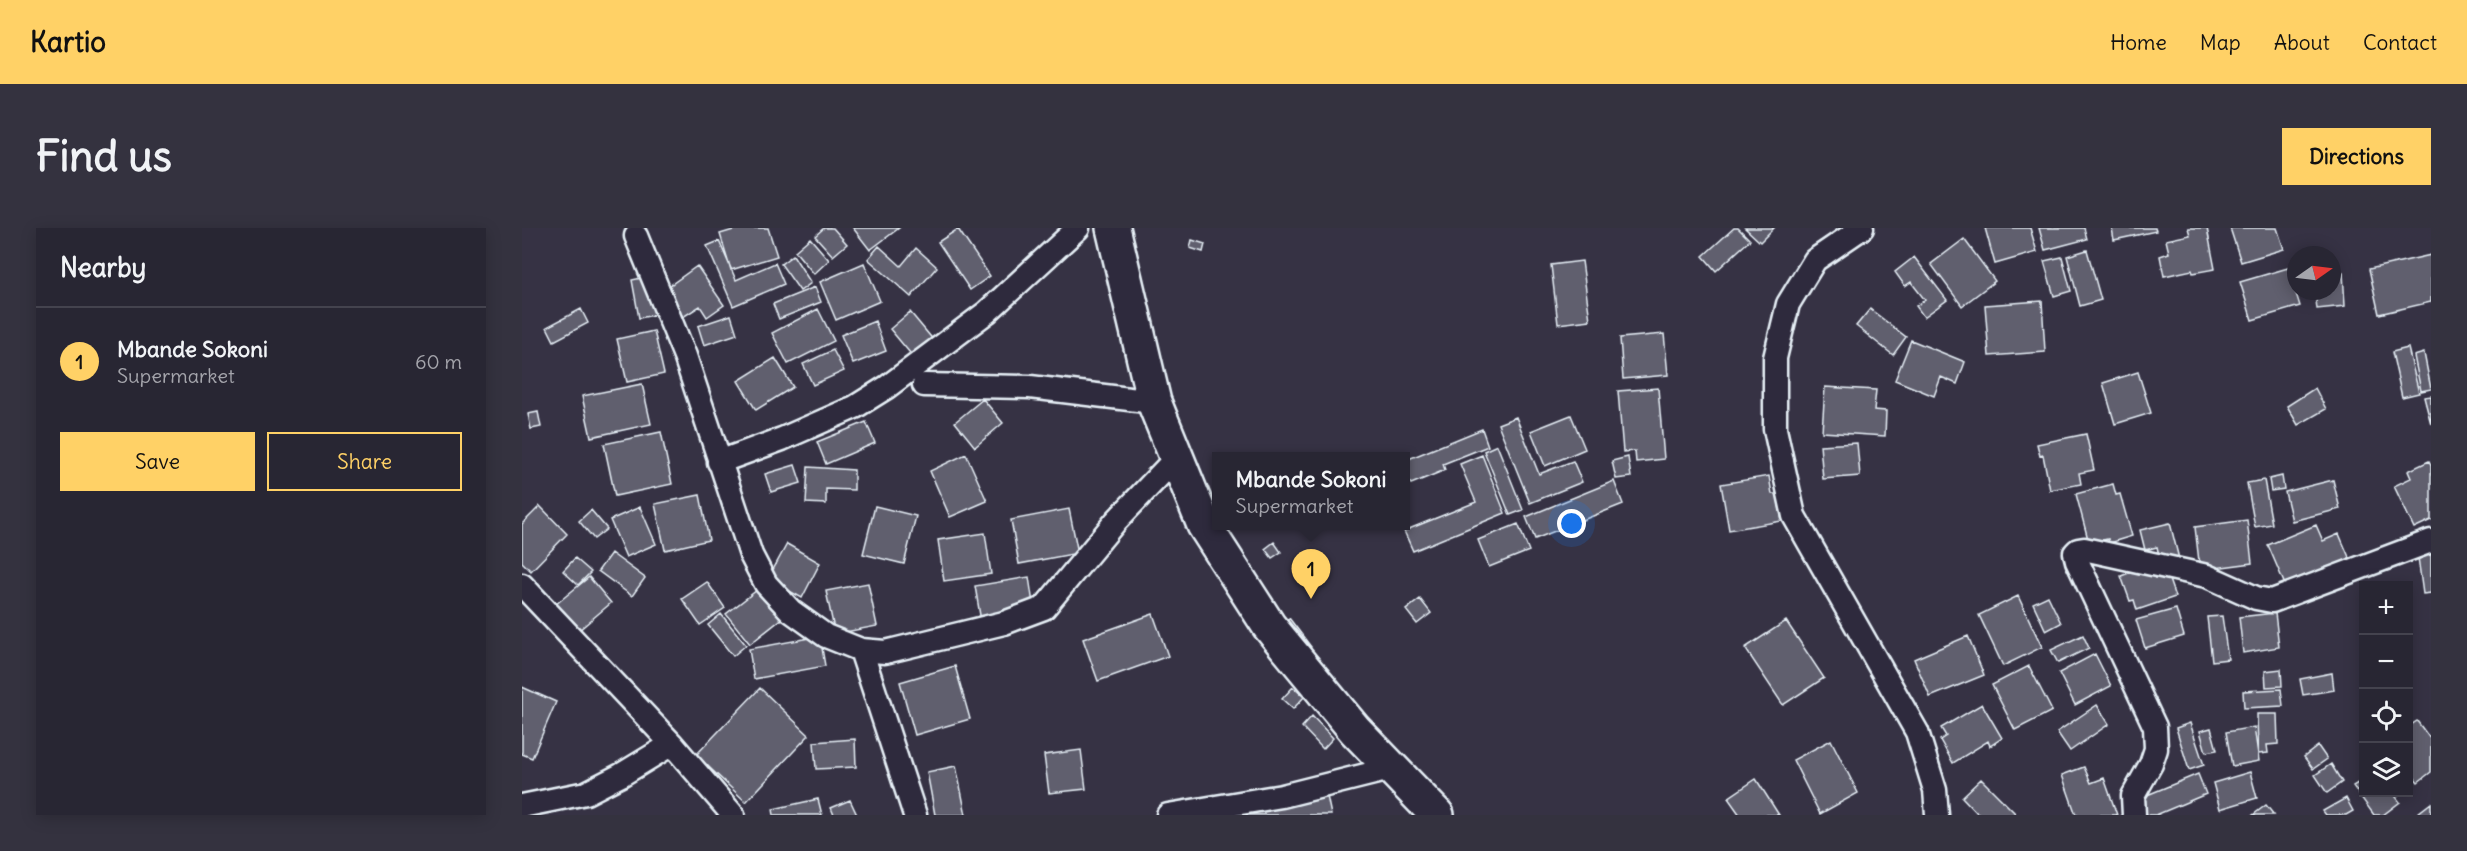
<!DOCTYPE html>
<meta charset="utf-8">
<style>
:root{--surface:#282633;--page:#34323f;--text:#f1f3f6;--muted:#a5a5ac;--line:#44434e;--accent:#ffd166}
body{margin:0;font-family:Delius,sans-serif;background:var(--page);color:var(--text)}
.controls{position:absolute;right:18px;bottom:18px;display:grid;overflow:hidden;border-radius:0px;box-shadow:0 3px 15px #0003}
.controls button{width:54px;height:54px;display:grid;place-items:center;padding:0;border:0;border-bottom:2px solid var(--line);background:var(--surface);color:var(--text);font:30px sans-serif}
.compass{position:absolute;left:1765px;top:18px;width:54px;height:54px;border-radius:50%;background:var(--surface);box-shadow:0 3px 15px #0003;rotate:76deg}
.you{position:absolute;left:1050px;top:296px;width:21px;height:21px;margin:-15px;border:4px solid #fff;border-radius:50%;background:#1a73e8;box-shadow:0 0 0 9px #1a73e833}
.badge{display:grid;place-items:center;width:39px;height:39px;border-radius:50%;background:var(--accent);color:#111;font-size:20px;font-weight:700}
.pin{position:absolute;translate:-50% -50px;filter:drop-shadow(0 2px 3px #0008)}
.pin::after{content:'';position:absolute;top:32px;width:21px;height:18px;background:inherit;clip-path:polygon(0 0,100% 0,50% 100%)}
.popup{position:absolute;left:690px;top:224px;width:198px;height:78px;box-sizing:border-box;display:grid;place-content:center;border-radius:0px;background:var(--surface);filter:drop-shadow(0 2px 4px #0005);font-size:20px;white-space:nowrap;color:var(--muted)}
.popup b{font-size:22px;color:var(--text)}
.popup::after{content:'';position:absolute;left:50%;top:100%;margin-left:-12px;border:12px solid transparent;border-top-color:var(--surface)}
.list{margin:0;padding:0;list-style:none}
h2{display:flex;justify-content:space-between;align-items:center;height:78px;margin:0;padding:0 24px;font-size:26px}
h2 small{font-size:20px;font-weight:400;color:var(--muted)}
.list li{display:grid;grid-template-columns:39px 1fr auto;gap:18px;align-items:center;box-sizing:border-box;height:108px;padding:0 24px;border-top:2px solid var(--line)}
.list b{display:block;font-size:22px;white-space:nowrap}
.list p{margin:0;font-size:20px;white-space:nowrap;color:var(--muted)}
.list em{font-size:20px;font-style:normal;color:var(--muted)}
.actions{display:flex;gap:12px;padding:18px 24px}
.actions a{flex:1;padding:14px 0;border:2px solid var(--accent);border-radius:0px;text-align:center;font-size:21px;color:var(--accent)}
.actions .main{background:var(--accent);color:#111}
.icon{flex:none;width:33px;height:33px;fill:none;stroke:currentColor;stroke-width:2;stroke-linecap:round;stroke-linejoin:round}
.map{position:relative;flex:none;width:1909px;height:587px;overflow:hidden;border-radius:0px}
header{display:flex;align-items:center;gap:36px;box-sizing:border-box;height:84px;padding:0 30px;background:var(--accent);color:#111}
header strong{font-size:28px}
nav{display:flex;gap:33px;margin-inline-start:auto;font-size:21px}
.intro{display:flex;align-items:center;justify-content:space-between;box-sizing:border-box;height:144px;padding:0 36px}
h1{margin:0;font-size:42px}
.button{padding:15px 27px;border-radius:0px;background:var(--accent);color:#111;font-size:21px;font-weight:700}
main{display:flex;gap:36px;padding:0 36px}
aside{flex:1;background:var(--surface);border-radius:0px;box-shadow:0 3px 15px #0003}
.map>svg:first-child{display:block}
.building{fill:#605e6e;stroke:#e8f1f8;stroke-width:1.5}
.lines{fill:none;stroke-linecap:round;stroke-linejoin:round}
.street-casing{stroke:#e8f1f8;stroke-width:27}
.primary-casing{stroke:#e8f1f8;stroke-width:38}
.street{stroke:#2f2a3d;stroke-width:22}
.primary{stroke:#2f2a3d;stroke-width:33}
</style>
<header>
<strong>Kartio</strong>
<nav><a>Home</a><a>Map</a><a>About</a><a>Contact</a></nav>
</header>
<div class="intro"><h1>Find us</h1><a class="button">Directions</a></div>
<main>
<aside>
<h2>Nearby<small></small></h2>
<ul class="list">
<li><span class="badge">1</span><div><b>Mbande Sokoni</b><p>Supermarket</p></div><em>60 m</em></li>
</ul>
<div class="actions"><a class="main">Save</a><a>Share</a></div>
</aside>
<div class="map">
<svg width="1909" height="587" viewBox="0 0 1909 587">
<rect width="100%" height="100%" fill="#363244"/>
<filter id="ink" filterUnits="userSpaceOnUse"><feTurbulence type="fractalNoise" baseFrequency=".0167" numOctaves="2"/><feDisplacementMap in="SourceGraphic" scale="12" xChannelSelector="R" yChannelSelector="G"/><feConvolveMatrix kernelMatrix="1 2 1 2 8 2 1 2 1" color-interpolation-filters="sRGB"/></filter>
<g filter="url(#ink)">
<!-- building -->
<path class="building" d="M218 0H246L255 28 209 42 198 6Z
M302 0H311L325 16 311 28 293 8Z
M331 0H377L348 22Z
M1212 0H1216L1228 12 1194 43 1181 28Z
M1223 0H1252L1238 14Z
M1463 0H1508L1515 24 1473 36Z
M1517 0H1562L1565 11 1523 22Z
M1590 0H1633L1634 3 1592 12Z
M1666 0H1685L1693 41 1671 45 1670 42 1642 48 1638 28 1647 25 1644 12 1668 7Z
M1708 0H1755L1762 21 1719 34Z
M436 1 468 48 448 62 416 14Z
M288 10 307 32 292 46 273 23Z
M1442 11 1473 53 1440 78 1409 36Z
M670 12 683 16 681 24 668 20Z
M197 13 214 52 253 35 262 56 211 78 185 18Z
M357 18 379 38 394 20 415 39 389 69 346 31Z
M1565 22 1579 72 1558 78 1545 28Z
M271 27 289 55 278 63 259 36Z
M1909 27V74L1857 86 1847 41Z
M1392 29 1425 72 1402 89 1394 78 1403 72 1389 54 1383 58 1373 44Z
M1540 29 1549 63 1532 68 1522 33Z
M1060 33 1068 92 1036 96 1029 37Z
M342 35 358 73 314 92 298 54Z
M175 38 202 77 185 89 178 78 161 89 143 61Z
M1766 40 1778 78 1730 92 1718 54Z
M1821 44 1823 78 1795 81 1793 63H1810V45Z
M129 48 137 86 117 90 110 52Z
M293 59 299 74 257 91 251 76Z
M1520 73 1523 124 1467 128 1463 77Z
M59 81 66 95 32 113 25 99Z
M296 81 312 113 266 136 250 105Z
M1348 81 1384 109 1371 127 1334 98Z
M388 84 413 114 393 131 368 101Z
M209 87 215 106 182 117 176 98Z
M353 93 364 123 331 136 319 107Z
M132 103 142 146 105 154 95 111Z
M1142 106 1146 147 1101 151 1098 110Z
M1389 112 1443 134 1435 156 1419 149 1412 168 1373 152Z
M1886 120 1897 165 1880 169 1870 124Z
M311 122 322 143 291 157 281 136Z
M1902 125 1909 161 1899 163 1892 128Z
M253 130 271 159 234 182 216 153Z
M1616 144 1629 185 1593 196 1581 155Z
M120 156 129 196 69 209 60 168Z
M1303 159 1354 162 1352 182 1364 183 1363 208 1300 204Z
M1136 160 1142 231 1114 234 1113 223 1101 224 1096 163Z
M1793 160 1804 181 1776 197 1765 178Z
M1909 168V196L1902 169Z
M461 171 481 195 453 219 433 194Z
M16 184 19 199 9 201 6 186Z
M1049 187 1063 221 1023 238 1009 203Z
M994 189 1017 246 1051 233 1060 254 1008 275 976 196Z
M344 194 353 215 304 236 295 214Z
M960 201 966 218 921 236 923 242 889 256 886 250 884 251V232Z
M139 204 150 256 93 268 82 216Z
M1564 206 1572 242 1557 245 1559 256 1528 262 1521 227 1518 228 1515 216Z
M1335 215 1338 248 1301 251 1298 217Z
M975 217 1001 282 988 287 962 223Z
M444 226 465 273 428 289 408 243Z
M960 227 983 285 891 323 882 303 954 274 938 236Z
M1106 229 1109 249 1094 251 1090 233Z
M1907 233 1909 237V292L1892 300 1872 258 1889 250 1886 243Z
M273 237 279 255 249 264 243 246Z
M286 239 332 242V262L304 261V276L284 275Z
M1247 248 1250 266H1255L1260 293 1207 302 1199 256Z
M1760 248 1762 261 1749 263 1747 251Z
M1742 252 1750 296 1733 299 1725 255Z
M1811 252 1818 281 1770 293 1763 264Z
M1092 253 1101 276 1013 311 1004 289Z
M1591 256 1594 267 1598 266 1610 308 1587 315 1586 311 1567 315 1554 266Z
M178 267 187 312 143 322 133 276Z
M18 278 45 306 9 343 0 334V296Z
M353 278 394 288 382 336 341 326Z
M118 279 134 316 104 329 88 292Z
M547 281 556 325 497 336 489 292Z
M69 282 85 301 72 311 57 293Z
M1725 292 1730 335 1678 342 1673 299Z
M1648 295 1657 331 1639 335 1635 319 1623 322 1618 302Z
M996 296 1007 323 967 339 956 312Z
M1794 297 1801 313 1817 306 1830 336 1766 364 1746 317Z
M463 305 469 346 422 353 416 312Z
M752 314 759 324 750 330 743 321Z
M265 316 298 335 280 370 246 351Z
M1909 321V365L1901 366 1895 322Z
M89 325 123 350 110 368 76 343Z
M53 330 69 344 56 357 41 343Z
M1628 337 1633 350 1645 346 1653 369 1615 382 1612 372 1608 373 1599 348Z
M67 349 89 375 56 403 33 377Z
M507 349 514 396 461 405 453 358Z
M185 354 203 380 178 397 160 371Z
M346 355 355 398 313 406 304 363Z
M239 359 262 389 228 416 204 386Z
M1496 368 1520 419 1481 438 1457 387Z
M1526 368 1539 395 1524 403 1511 375Z
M898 371 909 385 895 396 884 382Z
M1654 381 1662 408 1623 420 1614 392Z
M1753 385 1757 419 1721 425 1717 389Z
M199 386 224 417 211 428 186 397Z
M631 386 646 428 576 453 561 411Z
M1700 388 1706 431 1690 433 1685 389Z
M767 390 789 419 781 426 759 397Z
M1264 393 1302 450 1261 477 1223 420Z
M1561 407 1567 420 1536 435 1529 422Z
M298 408 303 438 232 451 227 421Z
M1446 408 1462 447 1408 469 1392 431Z
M1573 426 1589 458 1553 477 1537 445Z
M433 438 448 491 393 507 378 454Z
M1507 438 1530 483 1493 502 1470 457Z
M1759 441 1760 458 1744 459 1743 443Z
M1810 445 1812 462 1781 467 1778 451Z
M0 459 34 474 10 530 0 526Z
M771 459 782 469 771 481 760 471Z
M238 460 287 507 224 574 174 527Z
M1759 461 1761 478 1722 480 1721 463Z
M1460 476 1480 510 1468 518 1466 513 1431 535 1418 512 1424 508 1419 500Z
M1575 477 1587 496 1548 523 1535 504Z
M1735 486H1755L1756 516 1745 517 1746 525 1736 526Z
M790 488 811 510 801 521 780 499Z
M1895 493 1909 512V544L1896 554 1886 542V499Z
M1668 495 1682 537 1667 542 1654 500Z
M1732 499 1737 533 1710 538 1704 504Z
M1689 500 1695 522 1684 524 1678 503Z
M333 511 334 539 294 541 292 514Z
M1309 512 1336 565 1298 586 1271 532Z
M1796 518 1805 531 1791 541 1782 529Z
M559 522 564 561 527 565 522 527Z
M1809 536 1820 554 1805 565 1793 547Z
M434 538 444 587H413L405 544Z
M1562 539 1569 555 1582 550 1595 587H1554L1540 547Z
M1728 544 1735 570 1698 581 1691 555Z
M1676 546 1684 566 1634 587H1625L1618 570Z
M1234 551 1257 587H1218L1206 570Z
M1459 551 1493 585 1491 587H1457L1440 569Z
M1842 551V564H1880L1874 569 1878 574 1861 587H1852L1831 558Z
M805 568 809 587H720Z
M1824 570 1831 583 1824 587H1804L1801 583Z
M296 571 300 587H252L251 581Z
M328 572 335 587H312L309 580Z
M1909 575V587H1897L1896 585Z
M1744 577 1752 587H1731Z"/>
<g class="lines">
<!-- street casing -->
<g class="street-casing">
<path id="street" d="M1340 0 1293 32 1266 76 1253 130V201L1272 288 1395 504 1413 562 1415 587
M114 8 163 128 229 327 244 356 269 383 304 408 339 422 363 424 482 395 522 380 594 293 655 229
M402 157 508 159 632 174
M197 234 260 211 333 179 365 159 465 84 556 0
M0 357 150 516 211 587
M339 422 393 587
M0 578 64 565 99 547 150 516
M646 587 760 568 872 540
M1612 587 1611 568 1629 536 1634 521 1633 499 1555 333 1553 325 1556 322 1562 321 1685 348 1734 370 1750 373 1909 313"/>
</g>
<!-- primary casing -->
<g class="primary-casing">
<path id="primary" d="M591 0 632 174 682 297 747 398 833 502 915 587"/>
</g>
<!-- street -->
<use href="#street" class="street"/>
<!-- primary -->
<use href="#primary" class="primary"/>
</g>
</g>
</svg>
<div class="controls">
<button>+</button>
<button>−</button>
<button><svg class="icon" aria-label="locate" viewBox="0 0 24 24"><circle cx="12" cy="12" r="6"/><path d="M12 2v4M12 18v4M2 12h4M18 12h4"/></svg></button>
<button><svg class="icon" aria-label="layers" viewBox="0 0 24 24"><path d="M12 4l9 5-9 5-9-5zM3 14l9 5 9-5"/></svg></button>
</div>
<svg class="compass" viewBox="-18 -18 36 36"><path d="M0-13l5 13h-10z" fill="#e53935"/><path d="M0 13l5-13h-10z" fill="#a5a5ac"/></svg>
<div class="you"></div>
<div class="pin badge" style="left:789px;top:371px">1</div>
<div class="popup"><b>Mbande Sokoni</b>Supermarket</div>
</div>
</main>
